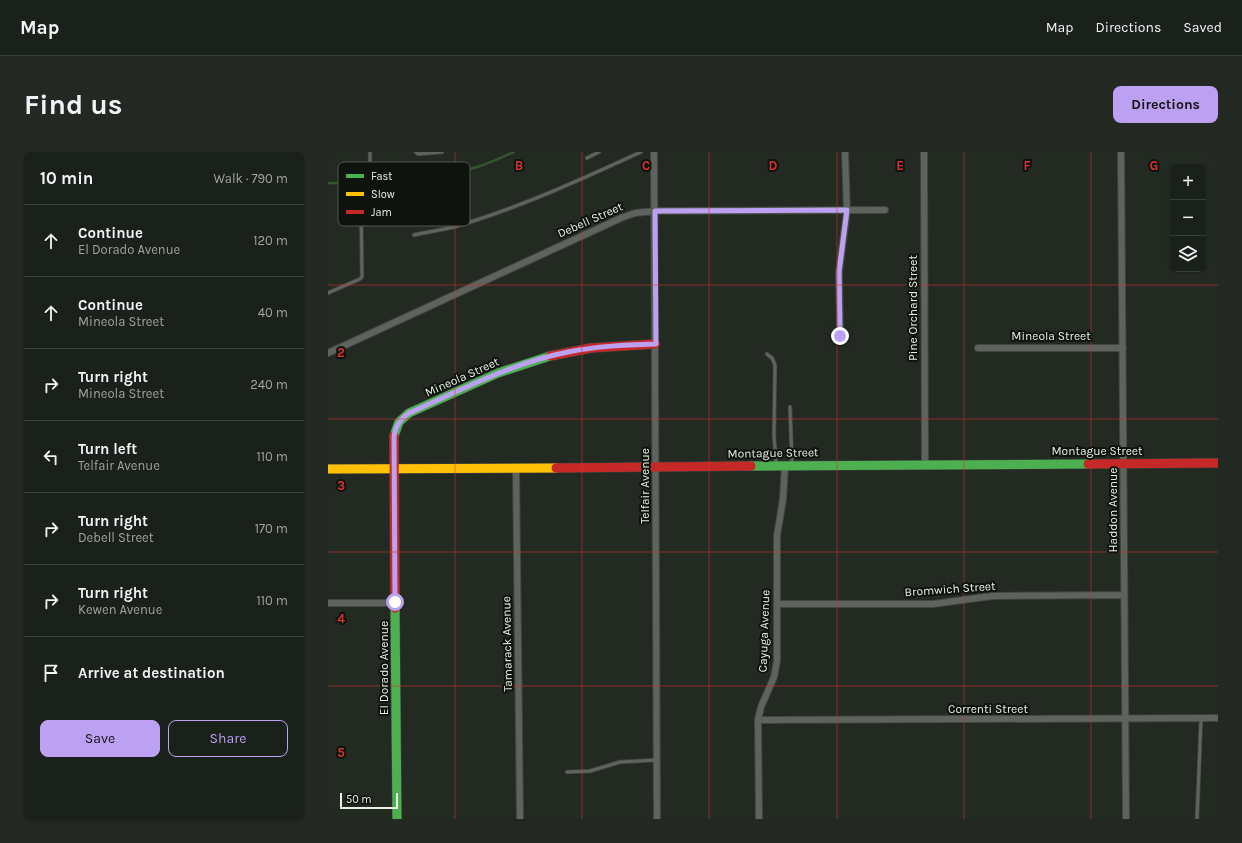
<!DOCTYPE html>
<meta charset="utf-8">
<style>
:root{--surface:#1a201a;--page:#232823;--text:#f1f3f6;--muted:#9fa3a2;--line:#383e39;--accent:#bca0f2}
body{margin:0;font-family:Karla,sans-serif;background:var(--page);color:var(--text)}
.controls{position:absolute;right:12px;top:12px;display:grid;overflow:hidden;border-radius:8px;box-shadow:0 1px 3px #0004}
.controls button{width:36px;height:36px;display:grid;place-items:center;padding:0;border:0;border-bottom:1px solid var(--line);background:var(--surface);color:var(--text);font:20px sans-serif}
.scale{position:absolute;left:12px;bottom:10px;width:58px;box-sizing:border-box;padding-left:4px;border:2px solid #e8f0e6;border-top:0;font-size:11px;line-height:14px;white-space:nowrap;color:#e8f0e6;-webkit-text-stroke:3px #0e140d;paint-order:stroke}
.stop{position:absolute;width:12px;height:12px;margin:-9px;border:3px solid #bca0f2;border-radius:50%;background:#fff}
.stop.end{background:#bca0f2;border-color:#fff;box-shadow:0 1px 4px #0008}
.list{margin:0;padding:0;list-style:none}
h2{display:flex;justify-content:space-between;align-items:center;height:52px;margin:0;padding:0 16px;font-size:17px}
h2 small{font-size:13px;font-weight:400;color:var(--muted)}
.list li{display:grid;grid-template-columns:26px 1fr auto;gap:12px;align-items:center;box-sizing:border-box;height:72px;padding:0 16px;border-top:1px solid var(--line)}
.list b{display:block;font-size:15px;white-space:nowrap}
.list p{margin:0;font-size:13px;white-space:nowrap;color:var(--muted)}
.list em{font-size:13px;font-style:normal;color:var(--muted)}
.actions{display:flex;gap:8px;padding:12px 16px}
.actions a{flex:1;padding:9px 0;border:1px solid var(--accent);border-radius:8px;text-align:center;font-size:14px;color:var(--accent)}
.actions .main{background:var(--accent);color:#111}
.icon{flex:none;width:22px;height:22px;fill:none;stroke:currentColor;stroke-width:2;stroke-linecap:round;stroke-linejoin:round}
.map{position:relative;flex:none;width:890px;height:667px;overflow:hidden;border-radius:8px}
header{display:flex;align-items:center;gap:24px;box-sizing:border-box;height:56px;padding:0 20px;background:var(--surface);border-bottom:1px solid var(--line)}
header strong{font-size:19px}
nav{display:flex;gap:22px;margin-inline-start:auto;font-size:14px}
.intro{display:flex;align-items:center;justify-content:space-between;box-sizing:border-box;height:96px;padding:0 24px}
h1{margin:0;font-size:28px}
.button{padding:10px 18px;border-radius:8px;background:var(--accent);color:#111;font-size:14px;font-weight:700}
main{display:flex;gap:24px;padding:0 24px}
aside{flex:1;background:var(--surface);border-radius:8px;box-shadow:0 1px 3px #0004}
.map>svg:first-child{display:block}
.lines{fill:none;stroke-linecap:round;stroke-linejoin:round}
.stream{stroke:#32572d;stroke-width:2.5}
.lane-casing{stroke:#414640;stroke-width:4.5}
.street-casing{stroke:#414640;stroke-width:8}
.fast-casing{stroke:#414640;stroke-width:10}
.slow-casing{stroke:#414640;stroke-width:10}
.jam-casing{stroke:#414640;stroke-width:10}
.lane{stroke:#5e635d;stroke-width:3}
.street{stroke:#5e635d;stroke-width:6}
.fast{stroke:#4caf50;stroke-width:9}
.slow{stroke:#ffc107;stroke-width:9}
.jam{stroke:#c62828;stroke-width:9}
.route{stroke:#bca0f2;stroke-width:5}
.grid{fill:none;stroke:#d73232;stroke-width:1;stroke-opacity:0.55}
.labels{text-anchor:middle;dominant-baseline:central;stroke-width:4;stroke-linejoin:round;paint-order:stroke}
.street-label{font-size:12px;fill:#e8f0e6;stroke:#0e140d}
.key{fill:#0e140d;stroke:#4f564e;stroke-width:1}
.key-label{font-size:11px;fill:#e8f0e6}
.grid-label{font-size:13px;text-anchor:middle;font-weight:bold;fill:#d73232;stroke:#0e140d;stroke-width:4;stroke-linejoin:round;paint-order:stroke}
</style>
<header>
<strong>Map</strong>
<nav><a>Map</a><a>Directions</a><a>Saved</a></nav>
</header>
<div class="intro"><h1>Find us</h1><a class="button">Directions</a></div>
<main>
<aside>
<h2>10 min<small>Walk · 790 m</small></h2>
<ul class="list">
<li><svg class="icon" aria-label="ahead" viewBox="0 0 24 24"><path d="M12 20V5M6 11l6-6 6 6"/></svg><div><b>Continue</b><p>El Dorado Avenue</p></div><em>120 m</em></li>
<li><svg class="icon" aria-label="ahead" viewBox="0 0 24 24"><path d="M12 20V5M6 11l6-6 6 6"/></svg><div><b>Continue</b><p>Mineola Street</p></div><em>40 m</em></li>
<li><svg class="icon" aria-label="right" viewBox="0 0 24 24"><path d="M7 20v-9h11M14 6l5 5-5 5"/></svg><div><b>Turn right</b><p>Mineola Street</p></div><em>240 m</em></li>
<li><svg class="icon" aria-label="left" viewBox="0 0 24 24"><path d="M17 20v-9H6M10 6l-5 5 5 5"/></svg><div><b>Turn left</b><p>Telfair Avenue</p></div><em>110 m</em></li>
<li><svg class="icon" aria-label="right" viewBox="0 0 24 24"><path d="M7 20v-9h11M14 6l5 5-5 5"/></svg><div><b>Turn right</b><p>Debell Street</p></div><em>170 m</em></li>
<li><svg class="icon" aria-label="right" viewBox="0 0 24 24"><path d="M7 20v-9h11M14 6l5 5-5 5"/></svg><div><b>Turn right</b><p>Kewen Avenue</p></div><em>110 m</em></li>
<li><svg class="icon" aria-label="arrive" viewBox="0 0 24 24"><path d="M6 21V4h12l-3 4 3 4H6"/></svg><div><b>Arrive at destination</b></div></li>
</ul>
<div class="actions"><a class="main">Save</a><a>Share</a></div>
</aside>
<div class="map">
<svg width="890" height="667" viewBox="0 0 890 667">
<rect width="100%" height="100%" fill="#232a22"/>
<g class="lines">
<!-- stream -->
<path class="stream" d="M0 31C50 33 101 28 149 15 162 11 174 5 186 0"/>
<!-- lane casing -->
<g class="lane-casing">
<path id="lane" d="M42 0V19
M88 0 90 2 114 0
M259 6 271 0
M86 83C99 80 113 78 126 75 191 56 252 28 313 0
M0 141 32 127 34 125 33 47
M439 202 444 206 447 213 446 283 448 311
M462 255 464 311
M239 620 262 619 292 610 329 608
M869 667 873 567"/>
</g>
<!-- street casing -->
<g class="street-casing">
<path id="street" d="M326 0 329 667
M596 0 597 312
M793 0 798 667
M512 184 511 120 519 58 517 0
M650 196H795
M0 201 293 66 307 61 327 59 557 58
M188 316 192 667
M0 451H67
M449 452H605L664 444 796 443
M430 568 890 566
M431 667 430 568 433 555 446 525 449 509V384L455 347 457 313"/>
</g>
<!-- fast casing -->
<g class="fast-casing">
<path id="fast" d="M66 284 71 270 81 261 170 221 222 204
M423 314 760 312
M67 456 69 667"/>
</g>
<!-- slow casing -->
<g class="slow-casing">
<path id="slow" d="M0 317 228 316"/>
</g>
<!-- jam casing -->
<g class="jam-casing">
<path id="jam" d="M222 204 263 196 327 192
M66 284 67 456
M760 312 890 311
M228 316 423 314"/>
</g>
<!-- lane -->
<use href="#lane" class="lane"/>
<!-- street -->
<use href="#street" class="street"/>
<!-- fast -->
<use href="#fast" class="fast"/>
<!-- slow -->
<use href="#slow" class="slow"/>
<!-- jam -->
<use href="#jam" class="jam"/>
</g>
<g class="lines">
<!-- route -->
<path class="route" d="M67 450 66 285C67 274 72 267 81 261 133 238 184 211 240 200 269 194 298 193 328 192L327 59 519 58 511 120 512 184"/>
</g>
<!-- grid -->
<path class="grid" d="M127 0V667M254 0V667M381 0V667M509 0V667M636 0V667M763 0V667M0 133H890M0 267H890M0 400H890M0 534H890"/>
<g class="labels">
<!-- street labels -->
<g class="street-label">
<text transform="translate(262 68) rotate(-24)">Debell Street</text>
<text transform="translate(585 156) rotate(-90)">Pine Orchard Street</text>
<text x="723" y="184">Mineola Street</text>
<text transform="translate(134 225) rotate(-24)">Mineola Street</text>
<text x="769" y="299">Montague Street</text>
<text transform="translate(445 301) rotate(-1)">Montague Street</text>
<text transform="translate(317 334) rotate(-90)">Telfair Avenue</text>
<text transform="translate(785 358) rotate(-90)">Haddon Avenue</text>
<text transform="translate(622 437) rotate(-4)">Bromwich Street</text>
<text transform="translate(436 479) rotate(-88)">Cayuga Avenue</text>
<text transform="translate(179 492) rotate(-91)">Tamarack Avenue</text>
<text transform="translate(56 516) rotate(-90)">El Dorado Avenue</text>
<text x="660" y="557">Correnti Street</text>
</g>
</g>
<!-- legend -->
<rect x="10" y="10" width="132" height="64" rx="6" class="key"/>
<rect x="18" y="22" width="18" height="4" fill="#4caf50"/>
<rect x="18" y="40" width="18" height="4" fill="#ffc107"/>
<rect x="18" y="58" width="18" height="4" fill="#c62828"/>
<g class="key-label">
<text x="43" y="28">Fast</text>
<text x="43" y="46">Slow</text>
<text x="43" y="64">Jam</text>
</g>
<g class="grid-label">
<text x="191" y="18">B</text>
<text x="318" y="18">C</text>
<text x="445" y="18">D</text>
<text x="572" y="18">E</text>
<text x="699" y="18">F</text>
<text x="826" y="18">G</text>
<text x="13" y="205">2</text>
<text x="13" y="338">3</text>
<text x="13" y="471">4</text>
<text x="13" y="605">5</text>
</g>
</svg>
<div class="controls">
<button>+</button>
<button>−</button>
<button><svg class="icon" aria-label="layers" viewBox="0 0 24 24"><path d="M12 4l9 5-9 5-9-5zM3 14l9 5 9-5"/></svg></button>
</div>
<div class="scale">50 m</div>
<div class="stop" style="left:67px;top:450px"></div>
<div class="stop end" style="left:512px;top:184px"></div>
</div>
</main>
